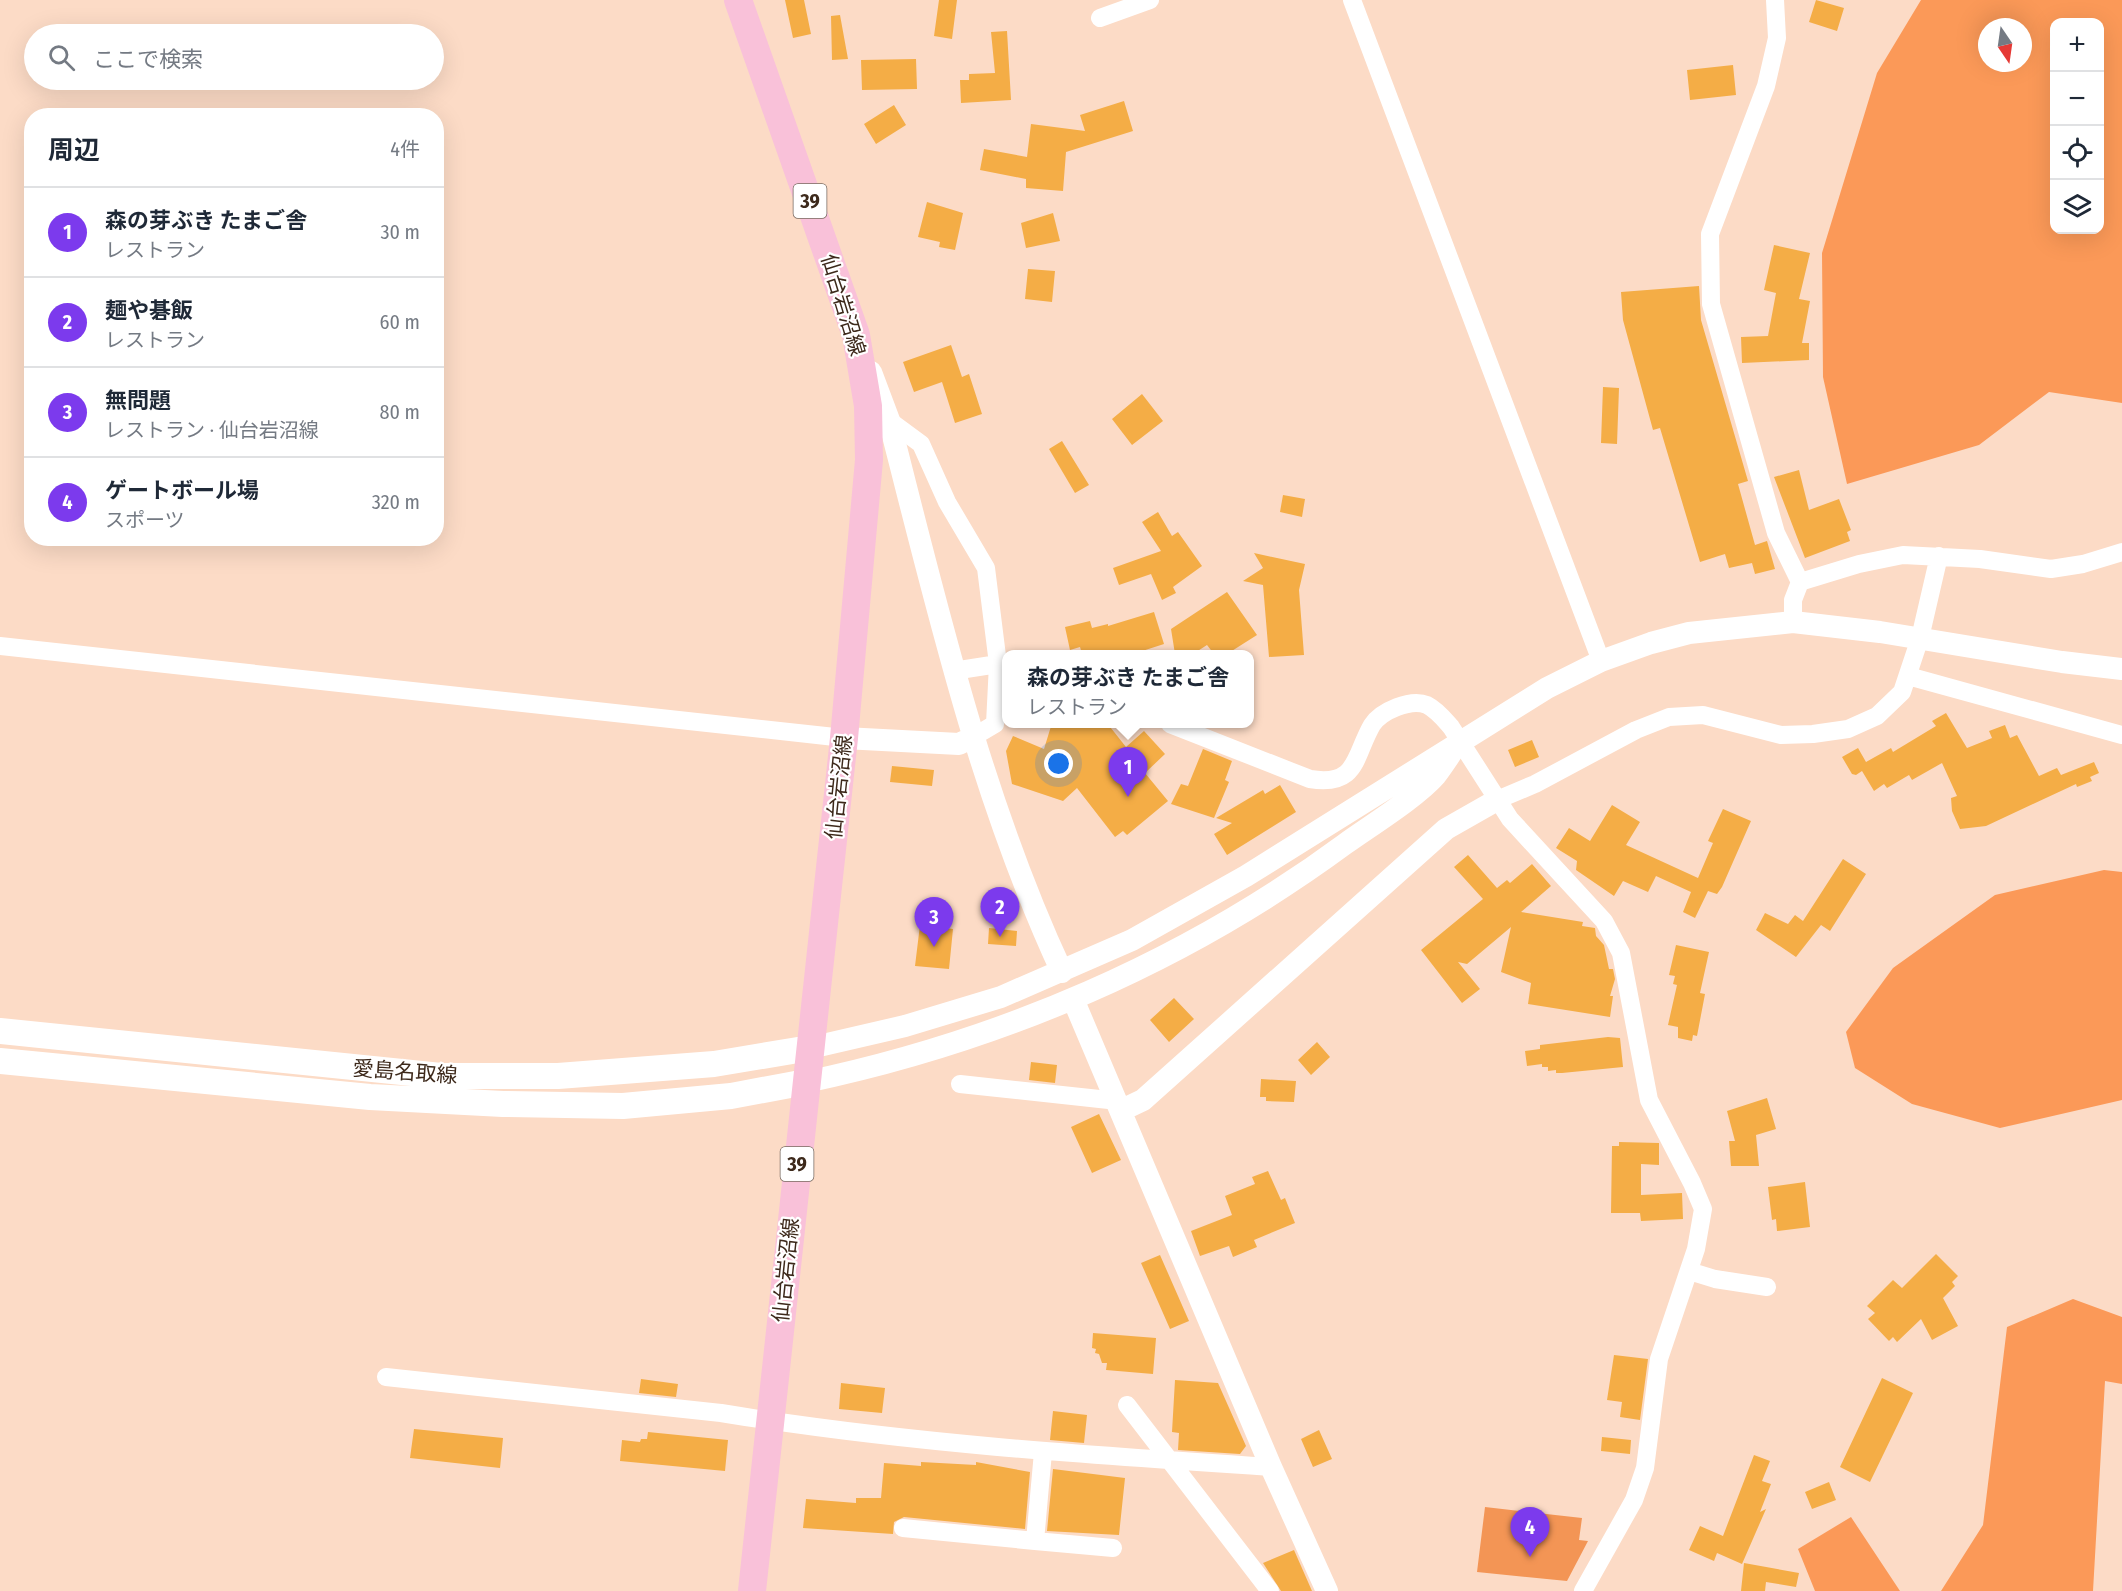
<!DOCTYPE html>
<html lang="ja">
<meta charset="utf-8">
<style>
:root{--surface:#fff;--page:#f2f2f3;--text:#1f2937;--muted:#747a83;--line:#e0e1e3;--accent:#7c3aed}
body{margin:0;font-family:"Fira Sans Condensed","Noto Sans JP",sans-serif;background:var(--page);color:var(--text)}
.controls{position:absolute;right:18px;top:18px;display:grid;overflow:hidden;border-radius:12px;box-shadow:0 6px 24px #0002}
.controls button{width:54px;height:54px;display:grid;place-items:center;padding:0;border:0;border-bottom:2px solid var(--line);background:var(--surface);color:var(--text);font:30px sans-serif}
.compass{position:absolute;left:1978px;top:18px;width:54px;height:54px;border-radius:50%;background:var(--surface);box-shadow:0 6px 24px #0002;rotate:167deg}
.you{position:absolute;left:1059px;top:764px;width:21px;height:21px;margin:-15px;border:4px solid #fff;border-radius:50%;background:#1a73e8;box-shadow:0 0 0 9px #1a73e833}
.badge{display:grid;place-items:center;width:39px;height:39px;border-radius:50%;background:var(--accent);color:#fff;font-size:20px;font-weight:700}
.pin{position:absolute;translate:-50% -50px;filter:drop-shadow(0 2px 3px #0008)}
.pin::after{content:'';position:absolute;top:32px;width:21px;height:18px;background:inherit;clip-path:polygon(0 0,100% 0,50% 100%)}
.popup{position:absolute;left:1002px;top:650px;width:252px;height:78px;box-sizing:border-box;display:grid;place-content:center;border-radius:12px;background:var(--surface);filter:drop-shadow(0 2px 4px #0005);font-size:20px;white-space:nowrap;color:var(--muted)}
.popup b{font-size:22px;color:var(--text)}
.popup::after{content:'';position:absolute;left:50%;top:100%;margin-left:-12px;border:12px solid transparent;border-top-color:var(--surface)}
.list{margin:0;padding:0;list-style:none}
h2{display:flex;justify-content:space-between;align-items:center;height:78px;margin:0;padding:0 24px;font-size:26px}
h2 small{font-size:20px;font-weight:400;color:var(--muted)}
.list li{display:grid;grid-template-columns:39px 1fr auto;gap:18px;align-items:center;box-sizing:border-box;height:90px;padding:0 24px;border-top:2px solid var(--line)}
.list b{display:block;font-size:22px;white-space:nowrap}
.list p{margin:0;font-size:20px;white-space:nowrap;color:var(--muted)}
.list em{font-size:20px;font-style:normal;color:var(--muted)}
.icon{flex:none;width:33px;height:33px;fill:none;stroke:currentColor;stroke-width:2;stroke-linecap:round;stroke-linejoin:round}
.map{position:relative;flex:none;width:2122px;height:1591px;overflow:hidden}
.search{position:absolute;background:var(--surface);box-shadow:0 6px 24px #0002;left:24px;top:24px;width:420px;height:66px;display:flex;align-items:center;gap:15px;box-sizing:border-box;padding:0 21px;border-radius:33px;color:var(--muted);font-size:22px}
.panel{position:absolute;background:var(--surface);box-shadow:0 6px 24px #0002;left:24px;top:108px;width:420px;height:438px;border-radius:24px}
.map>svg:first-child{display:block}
.green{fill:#f39555}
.forest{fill:#fb9958;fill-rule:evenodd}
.building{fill:#f4ad46}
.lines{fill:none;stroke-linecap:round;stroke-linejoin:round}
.minor{stroke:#fff;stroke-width:18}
.tertiary{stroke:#fff;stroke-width:22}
.secondary{stroke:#fff;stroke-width:26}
.primary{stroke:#f9c1d9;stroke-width:28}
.labels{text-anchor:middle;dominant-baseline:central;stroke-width:4.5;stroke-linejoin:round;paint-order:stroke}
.shield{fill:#fff;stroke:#77695f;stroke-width:1.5}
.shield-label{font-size:20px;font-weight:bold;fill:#3d291b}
.street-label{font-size:21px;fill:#3d291b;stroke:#fff}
</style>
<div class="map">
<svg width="2122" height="1591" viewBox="0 0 2122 1591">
<rect width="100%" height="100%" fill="#fcdbc6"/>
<!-- green -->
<path class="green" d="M1485 1507 1582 1518 1579 1540 1588 1541 1567 1581 1477 1572Z"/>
<!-- forest -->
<path class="forest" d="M1921 0H2122V403L2049 392 1979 445 1847 484 1823 377 1822 253 1877 73ZM2100 22V230H2054V22ZM1987 27H2023V63H1987Z
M2104 870 2122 872V1100L2000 1128 1912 1104 1855 1068 1846 1032 1893 968 1995 895Z
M2073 1299 2122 1317V1384L2105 1381 2093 1591H1941L1983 1525 2007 1327Z
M1851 1517 1900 1591H1815L1798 1549Z"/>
<!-- building -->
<path class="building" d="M785 0H804L811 34 793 38Z
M939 0H957L952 39 934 36Z
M1816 0 1844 8 1837 31 1809 22Z
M840 15 848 59 832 60 831 16Z
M1007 31 1011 100 961 103 960 80H969V74L995 73 991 32Z
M916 59 917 89 862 90 861 60Z
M1733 65 1736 95 1690 100 1687 70Z
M1124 101 1133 131 1066 152 1063 191 1026 188V179L980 170 984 149 1027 157 1031 124 1085 131 1080 115Z
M894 105 906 125 876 144 864 124Z
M927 202 963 213 955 250 939 247 940 242 918 237Z
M1053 213 1060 241 1026 248 1021 223Z
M1774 245 1810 253 1799 299 1810 301 1802 343H1809V360L1742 363 1741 337 1768 336 1776 293 1764 290Z
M1028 269 1055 271 1052 302 1025 299Z
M1699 286 1701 320 1748 481 1738 484 1755 545 1767 541 1775 569 1755 574 1752 563 1729 568 1725 554 1700 562 1660 428 1653 430 1623 320 1621 292Z
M951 345 962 377 969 374 982 414 955 423 942 382 914 392 903 362Z
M1603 387 1619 388 1617 444 1601 443Z
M1142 394 1163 421 1132 445 1112 419Z
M1062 441 1089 485 1075 493 1049 449Z
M1799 470 1809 510 1839 499 1851 530 1847 532 1850 541 1805 558 1774 477Z
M1283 495 1305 499 1302 517 1280 512Z
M1158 512 1172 536 1178 532 1202 566 1173 587 1176 593 1162 600 1151 574 1119 585 1113 568 1161 551 1142 522Z
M1254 553 1305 564 1299 590 1304 655 1269 657 1263 585 1243 581 1263 568Z
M1227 592 1257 635 1227 654H1214L1207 645 1193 654H1175L1171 629Z
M1154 612 1164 644 1133 654H1106L1105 650 1082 654 1080 647 1070 650 1065 627 1090 621 1092 628 1108 624V626Z
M1946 713 1967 748 1992 738 1989 731 2005 725 2010 738 2017 735 2039 776 2057 768 2061 775 2094 762 2099 773 2090 777 2092 781 2077 787 2076 784 1986 826 1960 829 1952 811 1951 798 1957 796 1942 763 1912 780 1909 775 1887 788 1884 784 1874 791 1862 771 1856 775 1852 774 1842 757 1858 748 1866 762 1891 748 1893 752 1936 726 1932 721Z
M1052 723H1107L1126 747 1144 731 1165 754 1145 773 1168 801 1127 835 1123 831 1115 837 1077 788 1063 801 1012 784 1006 751 1013 736 1044 749Z
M1532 740 1539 757 1515 767 1508 750Z
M1203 749 1232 761 1225 780 1229 782 1214 818 1171 804 1181 784 1188 786Z
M892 766 934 770 932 786 890 782Z
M1280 785 1296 812 1227 855 1214 834 1232 823 1216 818 1263 790 1265 794Z
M1612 805 1640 822 1626 845 1698 878 1713 843 1708 841 1723 809 1751 821 1722 887 1717 894 1708 891 1695 918 1683 912 1691 892 1656 876 1648 892 1623 881 1614 896 1576 870 1577 861 1556 848 1569 828 1590 841Z
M1468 855 1497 888 1507 880 1510 883 1532 864 1551 886 1521 912 1583 922 1582 926 1595 928 1596 936 1604 945 1609 969H1613L1615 979 1610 996H1613L1610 1017 1528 1004 1531 983 1501 972 1511 927 1467 964 1458 962 1480 989 1462 1003 1421 950 1483 899 1454 867Z
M1843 859 1866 874 1830 931 1821 925 1796 957 1756 930 1765 913 1788 924 1795 915 1803 921Z
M920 925 953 929 949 969 915 966Z
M989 928 1017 931 1016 946 988 944Z
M1676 945 1709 952 1700 993 1705 994 1697 1036 1693 1035 1692 1041 1678 1038V1027L1668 1025 1677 985 1673 984 1675 976 1669 975Z
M1174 998 1194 1019 1169 1042 1150 1020Z
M1608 1037 1620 1038 1623 1067 1562 1073H1556V1070L1548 1071V1067H1542V1064L1527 1066 1525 1051 1540 1049V1045Z
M1317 1042 1330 1057 1311 1075 1298 1060Z
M1031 1062 1057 1065 1055 1083 1029 1080Z
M1261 1079 1296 1081 1294 1102 1266 1101V1097H1260Z
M1767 1098 1776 1129 1756 1135 1759 1166H1731L1729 1141H1735L1727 1111Z
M1099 1114 1121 1160 1092 1173 1071 1127Z
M1619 1142 1659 1143V1165L1641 1164V1195L1682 1193 1683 1219 1641 1221 1640 1213H1611L1612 1146H1619Z
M1268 1171 1281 1200 1285 1198 1295 1223 1254 1240 1257 1247 1233 1257 1229 1246 1200 1256 1191 1231 1232 1215 1225 1196 1255 1184 1252 1177Z
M1805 1182 1810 1227 1777 1231 1776 1219 1772 1220 1768 1187Z
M1936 1254 1958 1276 1952 1282 1955 1286 1943 1298 1958 1326 1932 1340 1921 1319 1897 1342 1893 1337 1889 1341 1868 1319 1875 1313 1867 1306 1893 1280 1902 1288Z
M1160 1255 1189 1321 1170 1329 1141 1263Z
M1093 1333 1156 1338 1153 1374 1106 1370 1107 1363H1102L1099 1354 1095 1353 1096 1349 1092 1348Z
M1614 1355 1648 1359 1640 1420 1620 1417 1622 1402 1607 1400Z
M1882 1378 1913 1393 1870 1482 1840 1467Z
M641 1379 678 1384 676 1397 639 1393Z
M1175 1380 1218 1383 1246 1446 1240 1454 1178 1450 1179 1433 1172 1432Z
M841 1383 885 1388 882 1413 839 1409Z
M1053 1411 1087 1415 1084 1443 1050 1440Z
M414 1429 503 1438 500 1468 410 1458Z
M1319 1430 1332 1459 1313 1467 1301 1439Z
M648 1432 728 1440 725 1471 620 1461 622 1440 640 1442 641 1439H647Z
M1602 1437 1631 1440 1630 1454 1601 1451Z
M1754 1455 1770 1461 1762 1481 1771 1484 1760 1512 1766 1509 1742 1564 1717 1553 1714 1561 1689 1550 1700 1526 1723 1536Z
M921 1462 976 1465V1462L1030 1472 1025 1529 904 1517 894 1522 893 1534 803 1528 806 1499 856 1503V1498H881L884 1463 921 1466Z
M1053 1469 1125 1478 1119 1535 1047 1531Z
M1829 1482 1836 1500 1812 1509 1805 1492Z
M1294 1550 1312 1591H1281L1263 1563Z
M1744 1563 1799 1573 1796 1587 1766 1582 1765 1591H1741Z"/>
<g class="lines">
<!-- minor -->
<path class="minor" d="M1352 0 1601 661
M1775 0 1777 38 1766 86 1710 234 1711 304 1776 533 1800 582 1793 600V622
M1100 18 1150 0
M883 416 921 444 947 502 986 568 998 664 995 724 973 737
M1800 582 1859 564 1903 555 1980 559 2051 569 2083 564 2122 552
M0 646 844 738
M953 671 998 664 1006 667
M1908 676 2122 735
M1170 724 1310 779C1358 787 1354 756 1372 725 1381 711 1411 698 1427 705 1437 710 1444 719 1451 727L1510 819 1604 921 1621 953 1649 1100 1692 1183 1703 1209 1696 1249 1659 1359 1645 1468 1634 1500 1583 1591
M1497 800 1535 784 1636 730 1669 717 1703 715 1781 735 1813 734 1848 729 1877 716 1902 692 1920 638 1939 556
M960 1084 1118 1101
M1689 1271 1715 1279 1767 1287
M386 1377 721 1413C903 1443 1087 1455 1271 1467
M1127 1405 1270 1591
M1043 1452 1035 1541 1113 1548
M903 1528 1035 1541"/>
<!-- tertiary -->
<path class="tertiary" d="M871 372 889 420C937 607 980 796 1062 972
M844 738 959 744 973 737
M1073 999 1271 1467 1327 1591
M810 1048 905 1026 1001 997 1132 940 1246 876 1547 688 1601 661 1651 643 1689 633 1793 622 1880 632 2062 662 2122 669
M806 1082C1001 1041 1185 962 1345 844 1370 826 1417 797 1436 775 1442 767 1448 758 1454 749
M1122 1110 1143 1100 1446 829 1497 800"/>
<!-- secondary -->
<path class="secondary" d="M0 1031 441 1076H558L714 1064 810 1048
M0 1061 370 1097 503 1104 623 1106 731 1096 806 1082"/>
<!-- primary -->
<path class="primary" d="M738 0 856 335 868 406 869 460 844 738 752 1591"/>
</g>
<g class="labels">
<!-- shield labels -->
<g class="shield">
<rect x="793.5" y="184" width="33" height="34" rx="4.5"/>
<rect x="780.5" y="1147" width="33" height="34" rx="4.5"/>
</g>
<g class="shield-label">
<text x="810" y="201">39</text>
<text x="797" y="1164">39</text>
</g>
<!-- street labels -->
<g class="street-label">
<text transform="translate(843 305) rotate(73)">仙台岩沼線</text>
<text transform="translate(839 787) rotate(-84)">仙台岩沼線</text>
<text transform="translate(405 1072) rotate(4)">愛島名取線</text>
<text transform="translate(786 1270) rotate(-84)">仙台岩沼線</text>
</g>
</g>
</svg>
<div class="controls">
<button>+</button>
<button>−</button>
<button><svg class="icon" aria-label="locate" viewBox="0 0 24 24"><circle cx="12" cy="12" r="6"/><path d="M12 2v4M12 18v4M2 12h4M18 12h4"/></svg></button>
<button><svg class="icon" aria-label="layers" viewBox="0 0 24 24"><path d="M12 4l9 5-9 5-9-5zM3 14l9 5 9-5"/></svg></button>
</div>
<svg class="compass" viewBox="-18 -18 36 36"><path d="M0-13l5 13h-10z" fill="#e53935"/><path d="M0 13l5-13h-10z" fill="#747a83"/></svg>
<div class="you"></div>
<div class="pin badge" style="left:1128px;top:797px">1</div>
<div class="popup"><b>森の芽ぶき たまご舎</b>レストラン</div>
<div class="pin badge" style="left:1000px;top:937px">2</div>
<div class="pin badge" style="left:934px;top:947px">3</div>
<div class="pin badge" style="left:1530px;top:1557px">4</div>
<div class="search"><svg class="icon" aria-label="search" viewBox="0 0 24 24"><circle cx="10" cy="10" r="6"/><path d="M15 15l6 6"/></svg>ここで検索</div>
<section class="panel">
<h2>周辺<small>4件</small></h2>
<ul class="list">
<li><span class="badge">1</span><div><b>森の芽ぶき たまご舎</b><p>レストラン</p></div><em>30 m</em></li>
<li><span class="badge">2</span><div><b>麺や碁飯</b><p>レストラン</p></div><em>60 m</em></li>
<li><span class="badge">3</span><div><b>無問題</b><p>レストラン · 仙台岩沼線</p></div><em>80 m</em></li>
<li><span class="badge">4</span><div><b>ゲートボール場</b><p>スポーツ</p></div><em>320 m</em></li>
</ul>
</section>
</div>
